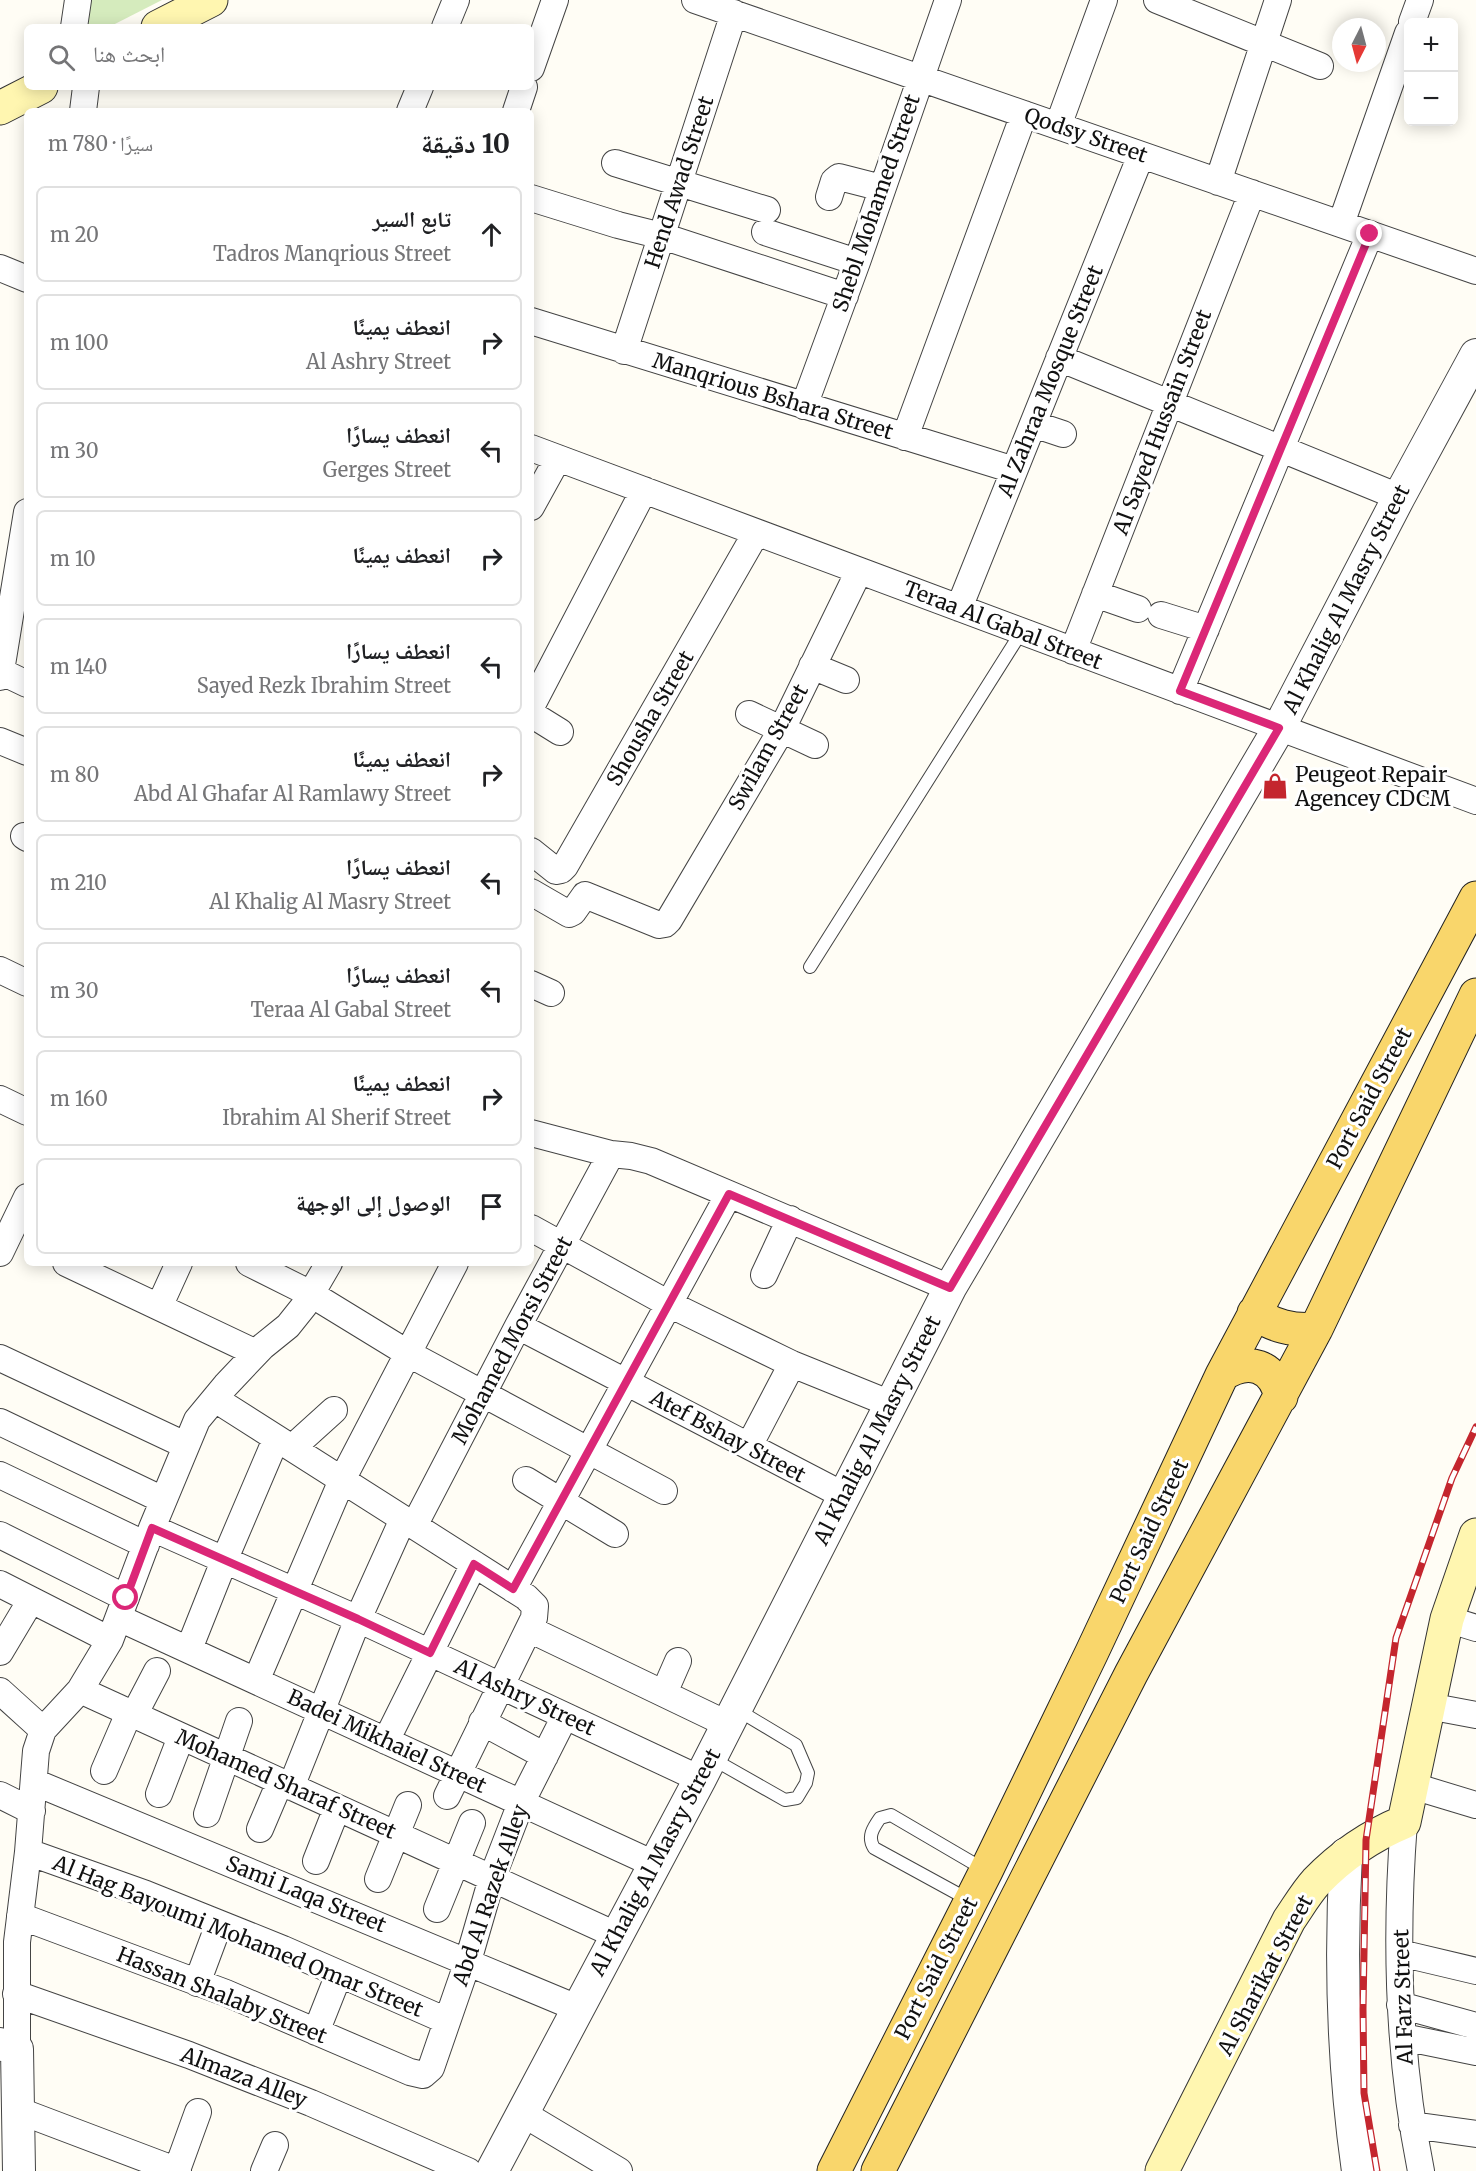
<!DOCTYPE html>
<html lang="ar">
<meta charset="utf-8">
<style>
:root{--surface:#fff;--page:#f2f2f2;--text:#202124;--muted:#757577;--line:#e0e0e0}
body{margin:0;font-family:Merriweather,"Noto Naskh Arabic",serif;background:var(--page);color:var(--text);direction:rtl}
.controls{position:absolute;right:18px;top:18px;display:grid;overflow:hidden;border-radius:9px;box-shadow:0 3px 15px #0003}
.controls button{width:54px;height:54px;display:grid;place-items:center;padding:0;border:0;border-bottom:2px solid var(--line);background:var(--surface);color:var(--text);font:30px sans-serif}
.compass{position:absolute;left:1332px;top:18px;width:54px;height:54px;border-radius:50%;background:var(--surface);box-shadow:0 3px 15px #0003;rotate:186deg}
.stop{position:absolute;width:18px;height:18px;margin:-14px;border:4px solid #db2777;border-radius:50%;background:#fff}
.stop.end{background:#db2777;border-color:#fff;box-shadow:0 2px 6px #0008}
.list{margin:0;padding:0;list-style:none}
h2{display:flex;justify-content:space-between;align-items:center;height:78px;margin:0;padding:0 24px;font-size:26px}
h2 small{font-size:20px;font-weight:400;color:var(--muted)}
.list li{display:grid;grid-template-columns:39px 1fr auto;gap:18px;align-items:center;box-sizing:border-box;height:96px;margin:0 12px 12px;padding:0 12px;border:2px solid var(--line);border-radius:9px}
.list b{display:block;font-size:22px;white-space:nowrap}
.list p{margin:0;font-size:20px;white-space:nowrap;color:var(--muted)}
.list em{font-size:20px;font-style:normal;color:var(--muted)}
.icon{flex:none;width:33px;height:33px;fill:none;stroke:currentColor;stroke-width:2;stroke-linecap:round;stroke-linejoin:round}
.map{position:relative;flex:none;width:1476px;height:2171px;overflow:hidden;direction:ltr}
.search{position:absolute;background:var(--surface);box-shadow:0 3px 15px #0003;left:24px;top:24px;width:510px;height:66px;display:flex;align-items:center;gap:15px;box-sizing:border-box;padding:0 21px;border-radius:9px;color:var(--muted);font-size:22px}
.panel{position:absolute;background:var(--surface);box-shadow:0 3px 15px #0003;left:24px;top:108px;width:510px;height:1158px;border-radius:9px;direction:rtl}
.map>svg:first-child{display:block}
.green{fill:#d5ebbd}
.lines{fill:none;stroke-linecap:round;stroke-linejoin:round}
.service-casing{stroke:#444;stroke-width:14}
.minor-casing{stroke:#444;stroke-width:28}
.tertiary-casing{stroke:#444;stroke-width:34}
.secondary-casing{stroke:#333;stroke-width:35}
.primary-casing{stroke:#222;stroke-width:35}
.service{stroke:#fff;stroke-width:12}
.minor{stroke:#fff;stroke-width:26}
.tertiary{stroke:#fff;stroke-width:32}
.secondary{stroke:#fff6b0;stroke-width:33}
.primary{stroke:#f9d66b;stroke-width:33}
.rail-casing{stroke:#c4262e;stroke-width:7}
.rail{stroke:#fff;stroke-width:4.5;stroke-dasharray:14;stroke-linecap:butt}
.route{stroke:#db2777;stroke-width:8}
.labels{text-anchor:middle;dominant-baseline:central;stroke-width:6;stroke-linejoin:round;paint-order:stroke}
.street-label{font-size:21px;fill:#111;stroke:#fff}
.poi-label{font-size:21px;fill:#111;stroke:#fff;text-anchor:start}
</style>
<div class="map">
<svg width="1476" height="2171" viewBox="0 0 1476 2171">
<rect width="100%" height="100%" fill="#fffdf5"/>
<!-- green -->
<path class="green" d="M87 0H162L109 27H83Z"/>
<g class="lines">
<!-- service casing -->
<g class="service-casing">
<path id="service" d="M810 967 1022 631
M711 1758 785 1800 797 1798 806 1783 808 1773 796 1745 736 1709
M971 1901 874 1848C867 1837 873 1828 880 1818L891 1815 985 1870"/>
</g>
<!-- minor casing -->
<g class="minor-casing">
<path id="minor" d="M695 0 1476 271
M1157 0 1320 66
M1412 22 1420 0
M74 27 78 0
M445 27 456 0
M531 68 555 0
M83 111 86 87
M410 111 420 87
M516 111 524 87
M1058 126 1104 0
M615 163 767 210
M1218 182 1278 0
M829 197 834 181 839 177 882 188
M531 198 618 225 662 236 845 296
M1341 224 1408 33
M765 232 857 262
M0 268 27 279
M531 321 1014 470
M624 351 734 13
M1059 358 1399 497
M804 406 857 262 948 0
M1033 424 1063 434
M905 437 1024 114
M531 448 1476 801
M531 507 558 458
M1095 594 1138 609
M959 608 1141 155
M1161 615 1206 629
M1073 651 1252 193
M812 666 846 680
M0 671 27 684
M0 677 27 512
M1180 691 1370 234
M531 707 644 490
M531 714 560 732
M749 714 815 745
M0 741 27 752
M24 836 27 838
M531 851 556 871 561 870 565 866 756 533
M531 892 569 914 573 912 585 895 659 925 665 924 669 920 782 729 859 571
M0 970 27 983
M531 984 551 993
M0 1099 27 1112
M531 1133 611 1154 631 1156 651 1161 950 1288
M531 1228 669 1304 792 1364 891 1404
M0 1253 27 1197
M66 1263 256 1353
M249 1263 311 1294 409 1354 664 1491
M764 1275 790 1219
M159 1307 179 1263
M518 1326 843 1495
M0 1358 185 1445
M215 1399 526 1597 535 1606 534 1618 447 1796
M0 1422 163 1500
M749 1446 792 1364
M292 1448 334 1410
M0 1475 146 1545
M526 1480 615 1534
M414 1526 518 1326 611 1154
M152 1528 358 1619 700 1779
M0 1535 126 1598
M0 1584 110 1640
M513 1589 729 1194
M119 1618 654 1864
M1447 1619 1476 1628
M529 1629 727 1724
M189 1649 224 1561 276 1439
M0 1652 31 1600
M256 1681 342 1480 455 1263
M80 1690 616 1935
M0 1691 43 1730
M664 1693 678 1661
M1428 1706 1476 1715
M134 1715 157 1671
M482 1722 545 1756
M386 1741 474 1564
M104 1771 129 1713
M34 1782 577 2008
M1413 1786 1476 1805
M291 1787 358 1619 403 1519
M159 1794 181 1737
M0 1795 32 1811
M207 1814 239 1721
M1404 1822C1395 1938 1398 2057 1421 2171
M260 1829 280 1782
M28 1852 146 1894 283 1949 447 2021
M316 1861 337 1808
M378 1879 408 1805
M437 1909 472 1823
M20 1916 226 1993 410 2072 423 2075 431 2068 468 1961 492 1878 521 1803 565 1716
M1400 1953 1476 1971
M197 1983 219 1924
M16 1994 189 2055 311 2103 468 2171
M1400 2005 1476 2026
M316 2032 339 1974
M1403 2037 1476 2052
M17 2049V1942L28 1852 36 1751 43 1730 80 1690 110 1640 152 1528 197 1420 226 1385 262 1347 288 1326 304 1306 329 1263
M17 2110 178 2171
M522 2113 619 2171
M1412 2125 1476 2134
M177 2170 198 2112
M264 2171 275 2145"/>
</g>
<!-- tertiary casing -->
<g class="tertiary-casing">
<path id="tertiary" d="M1346 1854C1340 1959 1343 2066 1358 2171
M0 2044 17 2049 19 2171
M492 2171 700 1779 950 1288 1279 728 1399 497 1476 355"/>
</g>
<!-- secondary casing -->
<g class="secondary-casing">
<path id="secondary" d="M158 27 211 0
M0 108 41 87
M1162 2171 1289 1920C1298 1907 1306 1893 1316 1882 1342 1855 1370 1836 1404 1822L1447 1619 1476 1535"/>
</g>
<!-- primary casing -->
<g class="primary-casing">
<path id="primary" d="M1254 1313C1274 1326 1292 1331 1316 1329
M1222 1375C1248 1357 1274 1365 1281 1397
M834 2171 986 1871 1092 1652 1222 1375 1476 898
M878 2171 1131 1674 1316 1329 1476 995"/>
</g>
<!-- service -->
<use href="#service" class="service"/>
<!-- minor -->
<use href="#minor" class="minor"/>
<!-- tertiary -->
<use href="#tertiary" class="tertiary"/>
<!-- secondary -->
<use href="#secondary" class="secondary"/>
<!-- primary -->
<use href="#primary" class="primary"/>
<!-- rail casing -->
<g class="rail-casing">
<path id="rail" d="M1377 2171 1364 2093 1363 2009 1366 1840 1396 1638 1452 1478 1476 1427"/>
</g>
<!-- rail -->
<use href="#rail" class="rail"/>
</g>
<g class="lines">
<!-- route -->
<path class="route" d="M126 1598 152 1528 358 1619 430 1653 474 1564 513 1589 729 1194 950 1288 1279 728 1180 691 1370 234"/>
</g>
<!-- icons -->
<defs>
<g id="shop-bare" transform="scale(2.07)"><path d="M-5-2.5h2.3a2.7 3.5 0 0 1 5.4 0H5L5.5 6h-11ZM-1.5-2.5h3a1.5 2.3 0 0 0-3 0Z" fill="#c4262e" stroke="#fff" stroke-width="2.5" paint-order="stroke"/></g>
</defs>
<g fill-rule="evenodd">
<use href="#shop-bare" x="1275" y="786"/>
</g>
<g class="labels">
<!-- street labels -->
<g class="street-label">
<text transform="translate(1086 135) rotate(19)">Qodsy Street</text>
<text transform="translate(679 182) rotate(-72)">Hend Awad Street</text>
<text transform="translate(876 203) rotate(-71)">Shebl Mohamed Street</text>
<text transform="translate(1050 381) rotate(-68)">Al Zahraa Mosque Street</text>
<text transform="translate(773 396) rotate(17)">Manqrious Bshara Street</text>
<text transform="translate(1162 422) rotate(-69)">Al Sayed Hussain Street</text>
<text transform="translate(1346 599) rotate(-63)">Al Khalig Al Masry Street</text>
<text transform="translate(1003 625) rotate(21)">Teraa Al Gabal Street</text>
<text transform="translate(650 718) rotate(-60)">Shousha Street</text>
<text transform="translate(768 747) rotate(-61)">Swilam Street</text>
<text transform="translate(1369 1098) rotate(-62)">Port Said Street</text>
<text transform="translate(512 1340) rotate(-62)">Mohamed Morsi Street</text>
<text transform="translate(877 1430) rotate(-63)">Al Khalig Al Masry Street</text>
<text transform="translate(728 1436) rotate(28)">Atef Bshay Street</text>
<text transform="translate(1149 1531) rotate(-65)">Port Said Street</text>
<text transform="translate(525 1697) rotate(25)">Al Ashry Street</text>
<text transform="translate(387 1741) rotate(25)">Badei Mikhaiel Street</text>
<text transform="translate(286 1784) rotate(24)">Mohamed Sharaf Street</text>
<text transform="translate(655 1862) rotate(-62)">Al Khalig Al Masry Street</text>
<text transform="translate(306 1894) rotate(22)">Sami Laqa Street</text>
<text transform="translate(490 1895) rotate(-71)">Abd Al Razek Alley</text>
<text transform="translate(238 1936) rotate(22)">Al Hag Bayoumi Mohamed Omar Street</text>
<text transform="translate(936 1968) rotate(-63)">Port Said Street</text>
<text transform="translate(1265 1975) rotate(-62)">Al Sharikat Street</text>
<text transform="translate(222 1995) rotate(22)">Hassan Shalaby Street</text>
<text transform="translate(1403 1997) rotate(-92)">Al Farz Street</text>
<text transform="translate(244 2077) rotate(21)">Almaza Alley</text>
</g>
<!-- poi labels -->
<g class="poi-label">
<text x="1295" y="774">Peugeot Repair<tspan x="1295" dy="24">Agencey CDCM</tspan></text>
</g>
</g>
</svg>
<div class="controls">
<button>+</button>
<button>−</button>
</div>
<svg class="compass" viewBox="-18 -18 36 36"><path d="M0-13l5 13h-10z" fill="#e53935"/><path d="M0 13l5-13h-10z" fill="#757577"/></svg>
<div class="stop" style="left:126px;top:1598px"></div>
<div class="stop end" style="left:1370px;top:234px"></div>
<div class="search"><svg class="icon" aria-label="search" viewBox="0 0 24 24"><circle cx="10" cy="10" r="6"/><path d="M15 15l6 6"/></svg>ابحث هنا</div>
<section class="panel">
<h2>10 دقيقة<small>سيرًا · 780 m</small></h2>
<ul class="list">
<li><svg class="icon" aria-label="ahead" viewBox="0 0 24 24"><path d="M12 20V5M6 11l6-6 6 6"/></svg><div><b>تابع السير</b><p>Tadros Manqrious Street</p></div><em>20 m</em></li>
<li><svg class="icon" aria-label="right" viewBox="0 0 24 24"><path d="M7 20v-9h11M14 6l5 5-5 5"/></svg><div><b>انعطف يمينًا</b><p>Al Ashry Street</p></div><em>100 m</em></li>
<li><svg class="icon" aria-label="left" viewBox="0 0 24 24"><path d="M17 20v-9H6M10 6l-5 5 5 5"/></svg><div><b>انعطف يسارًا</b><p>Gerges Street</p></div><em>30 m</em></li>
<li><svg class="icon" aria-label="right" viewBox="0 0 24 24"><path d="M7 20v-9h11M14 6l5 5-5 5"/></svg><div><b>انعطف يمينًا</b></div><em>10 m</em></li>
<li><svg class="icon" aria-label="left" viewBox="0 0 24 24"><path d="M17 20v-9H6M10 6l-5 5 5 5"/></svg><div><b>انعطف يسارًا</b><p>Sayed Rezk Ibrahim Street</p></div><em>140 m</em></li>
<li><svg class="icon" aria-label="right" viewBox="0 0 24 24"><path d="M7 20v-9h11M14 6l5 5-5 5"/></svg><div><b>انعطف يمينًا</b><p>Abd Al Ghafar Al Ramlawy Street</p></div><em>80 m</em></li>
<li><svg class="icon" aria-label="left" viewBox="0 0 24 24"><path d="M17 20v-9H6M10 6l-5 5 5 5"/></svg><div><b>انعطف يسارًا</b><p>Al Khalig Al Masry Street</p></div><em>210 m</em></li>
<li><svg class="icon" aria-label="left" viewBox="0 0 24 24"><path d="M17 20v-9H6M10 6l-5 5 5 5"/></svg><div><b>انعطف يسارًا</b><p>Teraa Al Gabal Street</p></div><em>30 m</em></li>
<li><svg class="icon" aria-label="right" viewBox="0 0 24 24"><path d="M7 20v-9h11M14 6l5 5-5 5"/></svg><div><b>انعطف يمينًا</b><p>Ibrahim Al Sherif Street</p></div><em>160 m</em></li>
<li><svg class="icon" aria-label="arrive" viewBox="0 0 24 24"><path d="M6 21V4h12l-3 4 3 4H6"/></svg><div><b>الوصول إلى الوجهة</b></div></li>
</ul>
</section>
</div>
